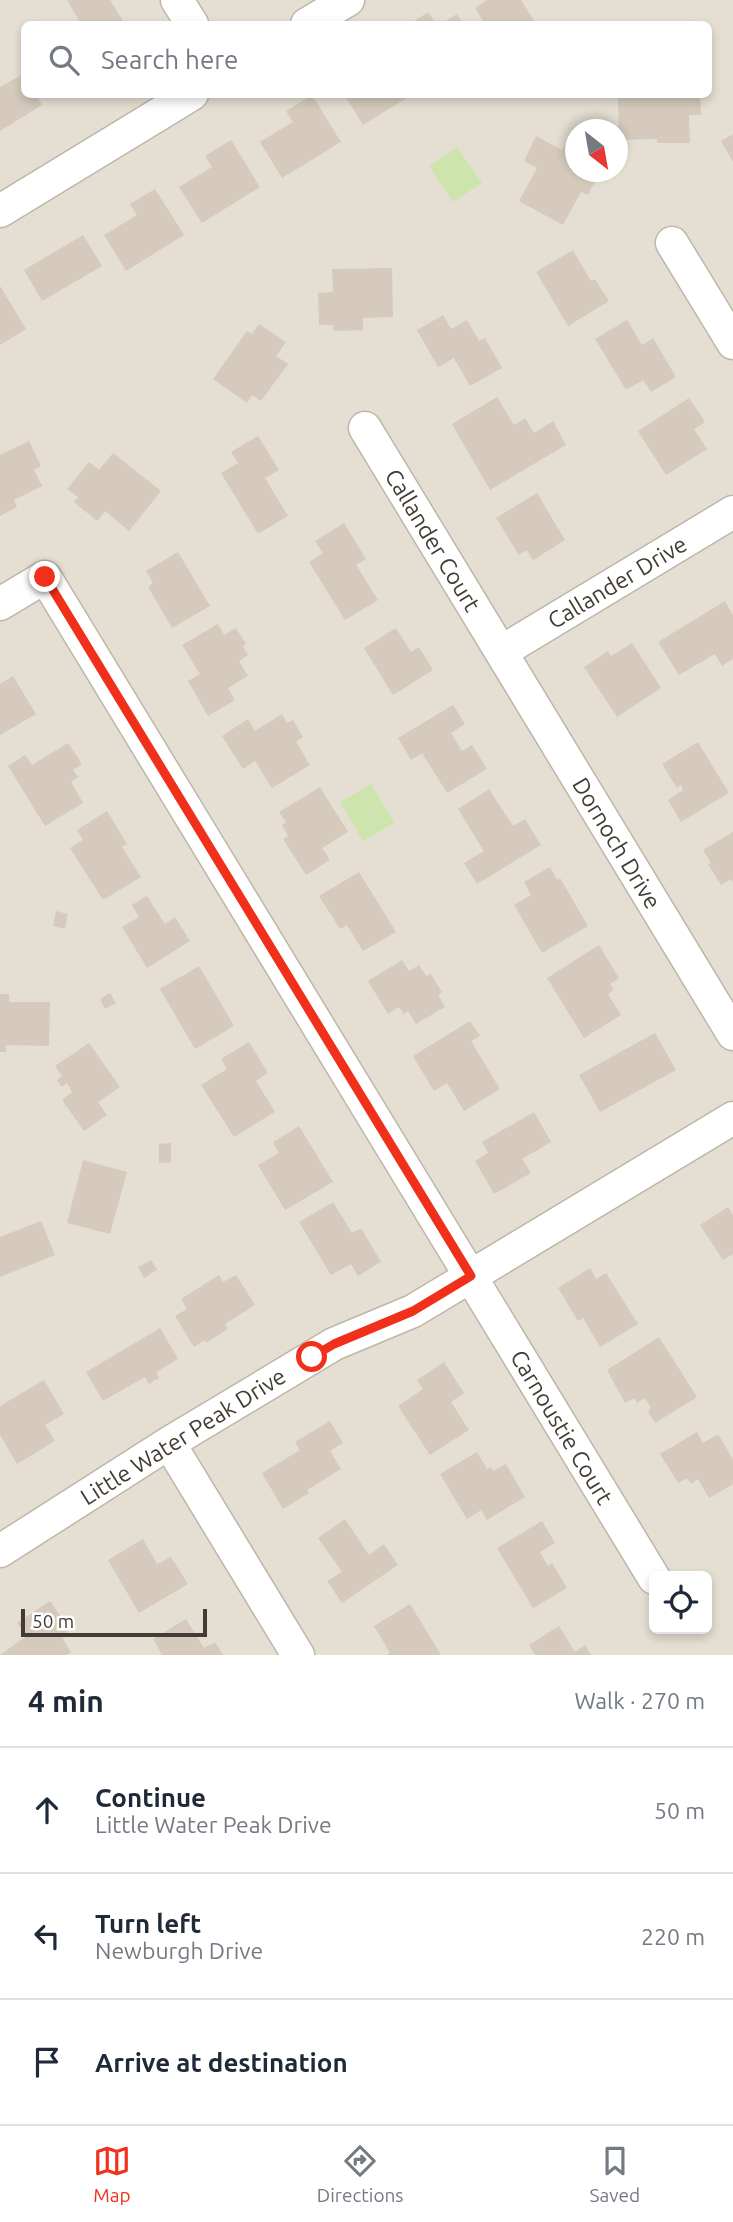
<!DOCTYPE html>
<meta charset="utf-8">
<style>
:root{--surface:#fff;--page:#f2f2f3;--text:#1f2937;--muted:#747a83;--line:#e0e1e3;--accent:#f0301b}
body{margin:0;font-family:Ubuntu,sans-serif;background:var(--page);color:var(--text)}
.controls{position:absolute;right:21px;bottom:21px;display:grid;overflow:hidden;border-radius:10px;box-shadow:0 4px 10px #0003}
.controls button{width:63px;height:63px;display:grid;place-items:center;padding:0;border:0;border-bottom:2px solid var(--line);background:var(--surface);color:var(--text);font:35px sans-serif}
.compass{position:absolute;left:565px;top:119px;width:63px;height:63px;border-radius:50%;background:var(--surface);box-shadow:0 4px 10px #0003;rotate:149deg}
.scale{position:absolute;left:21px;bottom:18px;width:186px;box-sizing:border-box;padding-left:7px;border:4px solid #423c34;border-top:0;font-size:19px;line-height:24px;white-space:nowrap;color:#423c34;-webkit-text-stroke:5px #fff;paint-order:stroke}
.stop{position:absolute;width:21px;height:21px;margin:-16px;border:5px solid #f0301b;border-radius:50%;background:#fff}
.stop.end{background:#f0301b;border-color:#fff;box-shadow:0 2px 7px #0008}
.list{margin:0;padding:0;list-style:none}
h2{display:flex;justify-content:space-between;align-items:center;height:91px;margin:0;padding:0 28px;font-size:30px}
h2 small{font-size:23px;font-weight:400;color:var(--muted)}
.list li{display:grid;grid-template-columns:46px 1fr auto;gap:21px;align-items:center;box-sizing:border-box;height:126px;padding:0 28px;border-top:2px solid var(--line)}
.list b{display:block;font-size:26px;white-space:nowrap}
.list p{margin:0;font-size:23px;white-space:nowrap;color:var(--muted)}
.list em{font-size:23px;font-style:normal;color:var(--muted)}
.icon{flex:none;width:38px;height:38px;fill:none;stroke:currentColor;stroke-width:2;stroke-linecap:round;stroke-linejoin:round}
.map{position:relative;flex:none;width:733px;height:1655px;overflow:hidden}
.search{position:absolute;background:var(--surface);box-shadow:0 4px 10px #0003;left:21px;right:21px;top:21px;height:77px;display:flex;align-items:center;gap:18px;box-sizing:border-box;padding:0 24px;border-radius:10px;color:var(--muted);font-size:26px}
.sheet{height:469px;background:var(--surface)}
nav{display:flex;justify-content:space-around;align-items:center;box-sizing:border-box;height:98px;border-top:2px solid var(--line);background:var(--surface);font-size:19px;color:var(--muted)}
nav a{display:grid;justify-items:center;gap:4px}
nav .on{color:var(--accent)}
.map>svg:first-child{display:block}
.residential{fill:#e5ded2;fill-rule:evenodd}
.green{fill:#cee4ad}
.building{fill:#d5cabc}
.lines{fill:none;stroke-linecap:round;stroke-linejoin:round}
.minor-casing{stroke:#bfb6aa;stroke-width:35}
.minor{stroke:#fff;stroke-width:32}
.route{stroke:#f0301b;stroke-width:9}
.labels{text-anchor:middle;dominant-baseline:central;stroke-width:5;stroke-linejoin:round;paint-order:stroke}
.street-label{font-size:23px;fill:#423c34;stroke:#fff}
</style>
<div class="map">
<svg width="733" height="1655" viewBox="0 0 733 1655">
<rect width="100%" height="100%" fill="#f1ece3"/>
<!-- residential -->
<path class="residential" d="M0 0H733V1655H0ZM24 24H708V94H24ZM576 130H618V172H576ZM654 1576H707V1629H654Z"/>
<!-- green -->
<path class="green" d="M457 147 482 183 453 202 429 166Z
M371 784 394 823 363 841 340 802Z"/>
<!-- building -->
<path class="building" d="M67 0H110L125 24H81Z
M487 0H521L536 24H485L475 8Z
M428 12 436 24H410Z
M457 14 463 24H441Z
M23 74 24 94H36L42 105 0 131V87Z
M344 94H413L363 125Z
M618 94H700L701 115H689L690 143H657V139L619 140Z
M312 95 341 142 282 178 260 142 293 122 286 111Z
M733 134V162L721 141Z
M536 136 562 150 569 137 576 141V172H600L588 195 581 192 563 225 519 201 537 168 524 161Z
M231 140 260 187 202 223 179 187 212 167 205 156Z
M155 189 184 235 126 271 104 235 137 215 130 204Z
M83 235 102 266 42 301 24 270Z
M573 250 591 281 595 279 609 301 568 326 536 272Z
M392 268 393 317 363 318V330L333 331V325H319L318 293 333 292 332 269Z
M0 286 26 329 0 345Z
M443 315 451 329 467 320 479 341 485 338 502 368 470 386 454 358 438 367 417 330Z
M627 320 642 345 653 338 676 377 651 392 643 380 626 390 595 339Z
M259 324 286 342 276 356 288 364 261 401 252 395 247 403 213 379 247 331 252 334Z
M497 397 514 425 525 418 534 433 553 421 566 445 490 490 452 424Z
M689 398 705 422 694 429 707 449 666 475 638 431Z
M258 436 279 470 265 478 288 516 258 534 221 473 238 463 231 452Z
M29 441 41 466 34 470 42 486 14 500 17 507 0 516V455Z
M113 453 161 491 129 531 105 511 97 521 74 502 78 497 67 489 89 462 99 470Z
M537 493 565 540 533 560 527 550 519 555 496 518Z
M344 523 366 559 356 565 378 600 345 620 309 562 323 553 315 541Z
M178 552 210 606 172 628 148 587 153 583 146 571Z
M725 601 733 615V659L722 666 715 654 679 675 658 642Z
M218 624 224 635 236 628 246 644 243 646 248 655 239 661 248 676 228 688 235 700 208 716 188 681 200 674 182 645Z
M396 628 411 652 419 647 433 670 393 695 364 648Z
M632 643 661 688 617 717 584 667 608 651 611 656Z
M13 676 36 714 0 735V684Z
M453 705 465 724 451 733 462 751 472 745 487 769 447 793 422 753 411 760 398 738Z
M282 714 287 723 293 720 303 737 296 742 310 765 272 788 255 761 243 769 222 736 248 719 255 731Z
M698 742 729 793 681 822 668 800 683 790 681 785 677 788 662 764Z
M68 743 82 764 73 770 78 777 71 782 83 803 45 826 8 766 25 755 32 765Z
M320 787 348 832 322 848 330 860 306 875 283 839 288 836 282 825 286 822 279 812Z
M489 789 513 826 525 819 541 845 477 884 464 863 484 851 458 809Z
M107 811 127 844 122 847 141 877 103 900 70 848 83 840 77 830Z
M733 832V882L731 879 721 885 708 864 711 863 703 850Z
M550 867 557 880 560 878 588 926 542 953 514 905 531 895 524 882Z
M359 872 396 932 363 951 347 925 340 929 319 896Z
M147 896 165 924 175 917 190 941 147 968 122 927 139 917 132 905Z
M56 911 68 914 65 929 53 926Z
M599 945 619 978 610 984 614 990 608 994 621 1015 584 1038 547 978Z
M402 960 409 971 419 965 426 976 431 974 442 992 438 995 445 1007 416 1024 408 1011 404 1014 399 1007 388 1014 368 981Z
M199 966 234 1026 195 1049 160 989Z
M110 993 116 1003 105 1009 100 999Z
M0 994H9V1002H50L49 1046 6 1045V1052H0Z
M470 1021 480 1036 471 1041 500 1089 464 1111 447 1083 434 1091 413 1056Z
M655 1033 676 1070 600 1112 579 1075Z
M249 1042 268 1073 256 1081 275 1112 234 1137 201 1085 227 1069 221 1059Z
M89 1043 120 1087 98 1102 107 1115 84 1131 62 1100 72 1092 67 1083 62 1087 57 1080 62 1076 55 1066Z
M534 1112 551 1142 522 1159 531 1173 494 1194 475 1161 488 1153 482 1142Z
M299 1126 333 1182 285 1210 258 1165 279 1153 273 1142Z
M171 1143V1162L159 1163V1144Z
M83 1160 127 1172 110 1234 67 1223Z
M333 1202 352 1233 361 1228 381 1262 358 1276 351 1264 331 1275 299 1222Z
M728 1207 733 1215V1254L723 1260 700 1225Z
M41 1221 55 1255 0 1277V1237Z
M151 1260 157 1270 144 1278 138 1267Z
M590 1268 596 1279 606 1273 638 1324 600 1347 583 1318 578 1321 558 1288Z
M219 1275 223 1282 236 1275 255 1305 225 1324 228 1329 206 1343 204 1340 194 1347 175 1316 187 1309 181 1299Z
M160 1328 178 1359 156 1372 159 1378 149 1384 145 1377 103 1401 86 1372Z
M659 1337 697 1397 655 1423 648 1411 651 1408 645 1398 637 1403 634 1398 625 1403 607 1370Z
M444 1362 464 1393 451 1402 469 1430 430 1455 398 1406 423 1389 417 1380Z
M44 1380 64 1414 45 1425 55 1441 17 1464 0 1435V1406Z
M330 1421 343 1443 330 1451 341 1469 307 1490 309 1493 283 1509 262 1473 300 1450 295 1442Z
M697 1432 703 1443 718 1434 733 1460V1484L709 1498 698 1479 691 1484 687 1478 678 1483 660 1454Z
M477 1452 487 1469 491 1467 493 1471 506 1464 525 1497 487 1520 481 1510 467 1519 440 1474Z
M345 1519 369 1555 384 1544 398 1565 342 1603 327 1581 342 1572 318 1538Z
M542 1521 555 1543 540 1552 548 1566 552 1563 567 1588 533 1608 497 1548Z
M143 1539 157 1564 171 1557 188 1584 139 1613 108 1560Z
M50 1601 70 1630 61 1636 71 1652 66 1655H0L27 1636 17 1623Z
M410 1604 441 1655H387L390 1653 374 1626Z
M186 1619 204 1648 215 1642 223 1655H162L153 1639Z
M559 1626 575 1652 585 1645 591 1655H535L529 1645Z"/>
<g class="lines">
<!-- minor casing -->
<g class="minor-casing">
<path id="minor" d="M177 0 192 24
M307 24 348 0
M0 211 192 94
M672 243 733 343
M365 428 733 1034
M0 604 45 577 654 1578
M501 652 733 512
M169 1443 298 1655
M0 1551 169 1443 334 1344 413 1311 733 1118"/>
</g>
<!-- minor -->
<use href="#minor" class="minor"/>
</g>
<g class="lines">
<!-- route -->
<path class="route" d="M45 577 471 1276 413 1311 334 1344 312 1357"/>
</g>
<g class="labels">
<!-- street labels -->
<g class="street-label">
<text transform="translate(433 540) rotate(59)">Callander Court</text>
<text transform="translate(617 582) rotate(-31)">Callander Drive</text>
<text transform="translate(617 843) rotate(59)">Dornoch Drive</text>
<text transform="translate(562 1427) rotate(59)">Carnoustie Court</text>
<text transform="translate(183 1436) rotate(-32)">Little Water Peak Drive</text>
</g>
</g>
</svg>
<div class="controls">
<button><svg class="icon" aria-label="locate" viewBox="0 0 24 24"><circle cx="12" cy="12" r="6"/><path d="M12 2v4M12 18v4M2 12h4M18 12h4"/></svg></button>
</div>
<svg class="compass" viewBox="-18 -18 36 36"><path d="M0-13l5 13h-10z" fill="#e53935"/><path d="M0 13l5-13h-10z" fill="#747a83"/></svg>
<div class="scale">50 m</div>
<div class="stop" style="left:312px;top:1357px"></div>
<div class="stop end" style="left:45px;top:577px"></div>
<div class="search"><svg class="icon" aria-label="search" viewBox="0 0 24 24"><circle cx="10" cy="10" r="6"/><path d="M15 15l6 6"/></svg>Search here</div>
</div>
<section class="sheet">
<h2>4 min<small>Walk · 270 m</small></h2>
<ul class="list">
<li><svg class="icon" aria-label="ahead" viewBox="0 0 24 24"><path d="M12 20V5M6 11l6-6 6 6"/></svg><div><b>Continue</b><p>Little Water Peak Drive</p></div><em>50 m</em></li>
<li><svg class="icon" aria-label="left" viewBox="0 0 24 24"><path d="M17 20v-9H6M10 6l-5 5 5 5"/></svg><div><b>Turn left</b><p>Newburgh Drive</p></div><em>220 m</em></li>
<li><svg class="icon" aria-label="arrive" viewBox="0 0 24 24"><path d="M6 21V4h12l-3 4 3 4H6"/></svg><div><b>Arrive at destination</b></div></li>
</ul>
</section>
<nav>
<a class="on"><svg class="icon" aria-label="map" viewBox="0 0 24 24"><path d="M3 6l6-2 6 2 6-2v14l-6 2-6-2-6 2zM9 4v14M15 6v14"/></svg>Map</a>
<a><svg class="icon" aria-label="directions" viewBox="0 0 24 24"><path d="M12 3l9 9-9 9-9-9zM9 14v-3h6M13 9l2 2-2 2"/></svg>Directions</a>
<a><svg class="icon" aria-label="saved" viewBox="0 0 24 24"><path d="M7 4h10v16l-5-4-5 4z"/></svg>Saved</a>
</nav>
